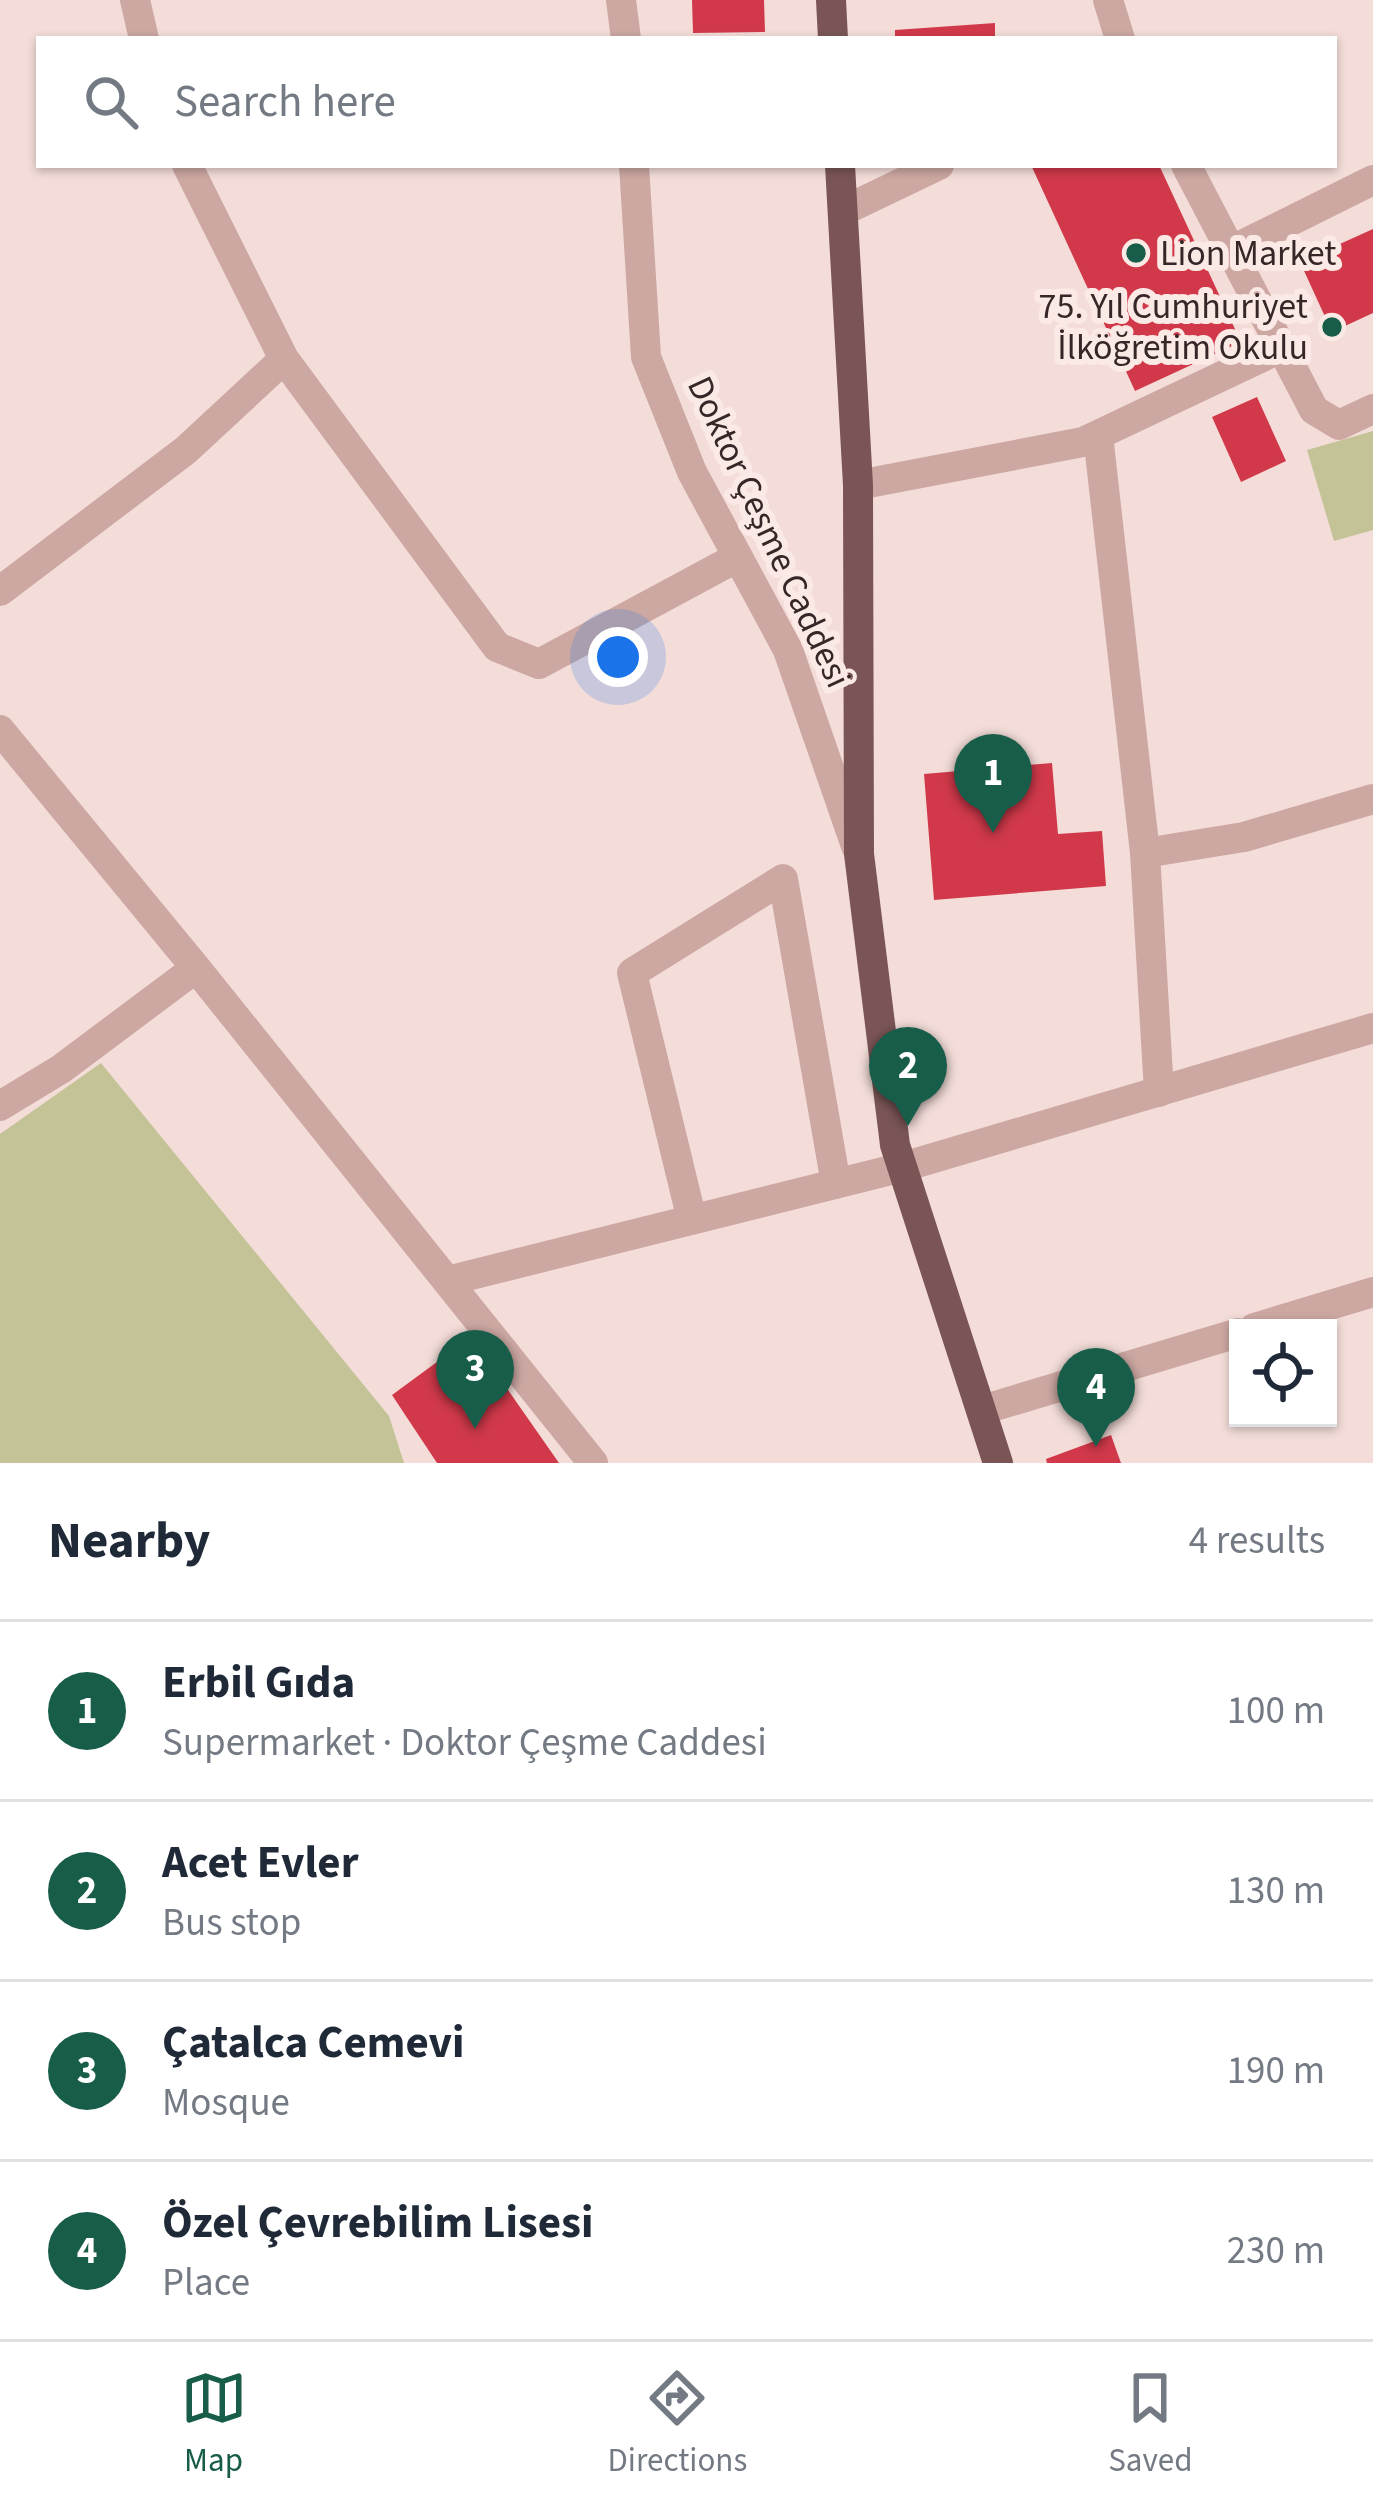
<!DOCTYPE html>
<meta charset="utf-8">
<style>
:root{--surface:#fff;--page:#f6f6f7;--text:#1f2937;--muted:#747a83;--line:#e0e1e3;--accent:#185d49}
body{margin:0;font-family:"Source Sans 3",sans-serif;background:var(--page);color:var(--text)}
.controls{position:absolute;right:36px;bottom:36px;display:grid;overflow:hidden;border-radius:0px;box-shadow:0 3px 9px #0004}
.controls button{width:108px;height:108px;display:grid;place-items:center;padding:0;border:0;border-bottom:3px solid var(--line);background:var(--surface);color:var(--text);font:60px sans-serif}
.you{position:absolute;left:618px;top:657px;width:42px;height:42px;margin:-30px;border:9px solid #fff;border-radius:50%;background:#1a73e8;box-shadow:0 0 0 18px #1a73e833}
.badge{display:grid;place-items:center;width:78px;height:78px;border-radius:50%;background:var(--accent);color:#fff;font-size:39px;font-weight:700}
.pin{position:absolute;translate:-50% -99px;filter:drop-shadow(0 3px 6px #0008)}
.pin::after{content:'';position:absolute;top:63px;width:42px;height:36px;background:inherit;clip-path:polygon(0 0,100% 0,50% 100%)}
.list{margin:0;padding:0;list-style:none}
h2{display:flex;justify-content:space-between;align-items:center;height:156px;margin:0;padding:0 48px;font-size:51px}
h2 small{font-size:39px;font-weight:400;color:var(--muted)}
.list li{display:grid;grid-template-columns:78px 1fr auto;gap:36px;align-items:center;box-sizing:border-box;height:180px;padding:0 48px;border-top:3px solid var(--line)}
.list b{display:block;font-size:45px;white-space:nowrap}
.list p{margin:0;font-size:39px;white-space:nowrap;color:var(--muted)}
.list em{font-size:39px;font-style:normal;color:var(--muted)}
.icon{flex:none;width:66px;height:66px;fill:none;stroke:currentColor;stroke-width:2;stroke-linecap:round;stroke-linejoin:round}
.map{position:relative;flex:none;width:1373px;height:1463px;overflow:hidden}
.search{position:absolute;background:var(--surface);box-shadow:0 3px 9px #0004;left:36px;right:36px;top:36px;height:132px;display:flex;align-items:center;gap:30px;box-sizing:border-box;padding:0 42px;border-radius:0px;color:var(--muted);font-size:45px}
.sheet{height:876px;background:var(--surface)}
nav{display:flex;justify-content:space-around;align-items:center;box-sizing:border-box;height:168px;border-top:3px solid var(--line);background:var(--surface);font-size:33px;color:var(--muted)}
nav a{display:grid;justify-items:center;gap:6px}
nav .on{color:var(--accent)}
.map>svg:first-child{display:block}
.green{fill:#c4c397}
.building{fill:#d1394a}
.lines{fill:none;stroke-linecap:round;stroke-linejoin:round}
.minor{stroke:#cda8a3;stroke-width:30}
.major{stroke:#7b5556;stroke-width:30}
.poi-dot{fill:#185d49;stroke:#fbe9e5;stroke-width:4.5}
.labels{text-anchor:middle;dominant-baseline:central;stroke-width:12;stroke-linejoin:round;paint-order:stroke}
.poi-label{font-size:36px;fill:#372627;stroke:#fbe9e5;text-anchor:start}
.street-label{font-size:36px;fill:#372627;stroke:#fbe9e5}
</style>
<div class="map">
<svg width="1373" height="1463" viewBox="0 0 1373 1463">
<rect width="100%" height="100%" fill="#f4ddd9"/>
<!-- green -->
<path class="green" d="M1373 431V530L1334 541 1307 450Z
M101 1063 389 1416 404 1463H0V1134Z"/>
<!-- building -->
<path class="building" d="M692 0H764L765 32 693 33Z
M995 23V39H895V30Z
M1031 165H1159L1241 342 1135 391Z
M1373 229V313L1332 332 1300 262Z
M1257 397 1286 461 1241 482 1212 417Z
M1052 763 1058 834 1102 831 1106 886 934 900 924 774Z
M471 1337 559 1463H437L392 1395Z
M1111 1435 1121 1463H1047L1046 1459Z"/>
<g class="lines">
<!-- minor -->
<path class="minor" d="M135 0 144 39
M621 0 626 39
M1108 0 1120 39
M187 165 284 359 497 647 539 664 738 557
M634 165 646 357 692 472 788 650 856 846
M1186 165 1314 410 1339 425 1373 409
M843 211 939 165
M1230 251 1373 180
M1098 435 1145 853 1159 1092
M858 485 1083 442 1281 348
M0 591 186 450 284 359
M0 730 196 968 593 1463
M1145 853 1244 837 1373 799
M0 1106 61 1069 196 968
M692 1220 632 973 783 879 836 1184
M447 1281 903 1167 1373 1028
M1254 1328 1373 1292
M982 1410 1238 1333"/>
<!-- major -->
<path class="major" d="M831 0 833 39
M840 165 858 485 859 854 895 1145 998 1463"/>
</g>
<!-- markers -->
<g class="poi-dot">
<circle cx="1136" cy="253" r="12"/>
<circle cx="1332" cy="327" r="12"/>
</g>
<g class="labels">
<!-- poi labels -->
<g class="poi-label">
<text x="1160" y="253">Lion Market</text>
<text x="1308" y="306" text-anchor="end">75. Yıl Cumhuriyet<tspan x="1308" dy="41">İlköğretim Okulu</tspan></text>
</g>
<!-- street labels -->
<g class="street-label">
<text transform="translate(769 532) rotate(65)">Doktor Çeşme Caddesi</text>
</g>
</g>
</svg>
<div class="controls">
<button><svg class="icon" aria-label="locate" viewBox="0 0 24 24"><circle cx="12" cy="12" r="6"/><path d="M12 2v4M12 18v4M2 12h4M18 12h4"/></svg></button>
</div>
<div class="you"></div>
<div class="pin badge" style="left:993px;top:833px">1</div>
<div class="pin badge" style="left:908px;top:1126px">2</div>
<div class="pin badge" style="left:475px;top:1429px">3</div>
<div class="pin badge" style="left:1096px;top:1447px">4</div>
<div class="search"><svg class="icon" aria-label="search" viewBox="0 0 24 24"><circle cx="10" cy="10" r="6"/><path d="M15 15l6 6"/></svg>Search here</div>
</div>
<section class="sheet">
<h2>Nearby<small>4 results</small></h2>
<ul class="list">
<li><span class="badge">1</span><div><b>Erbil Gıda</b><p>Supermarket · Doktor Çeşme Caddesi</p></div><em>100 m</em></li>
<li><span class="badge">2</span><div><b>Acet Evler</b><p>Bus stop</p></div><em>130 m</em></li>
<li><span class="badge">3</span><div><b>Çatalca Cemevi</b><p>Mosque</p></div><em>190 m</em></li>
<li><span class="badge">4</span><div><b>Özel Çevrebilim Lisesi</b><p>Place</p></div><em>230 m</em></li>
</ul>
</section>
<nav>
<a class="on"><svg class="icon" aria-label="map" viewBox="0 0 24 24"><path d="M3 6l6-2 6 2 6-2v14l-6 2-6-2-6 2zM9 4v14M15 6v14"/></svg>Map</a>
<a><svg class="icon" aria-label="directions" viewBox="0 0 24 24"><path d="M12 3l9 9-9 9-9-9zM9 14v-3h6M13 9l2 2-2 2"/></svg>Directions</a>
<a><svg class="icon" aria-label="saved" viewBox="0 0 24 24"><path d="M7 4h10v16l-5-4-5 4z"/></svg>Saved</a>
</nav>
